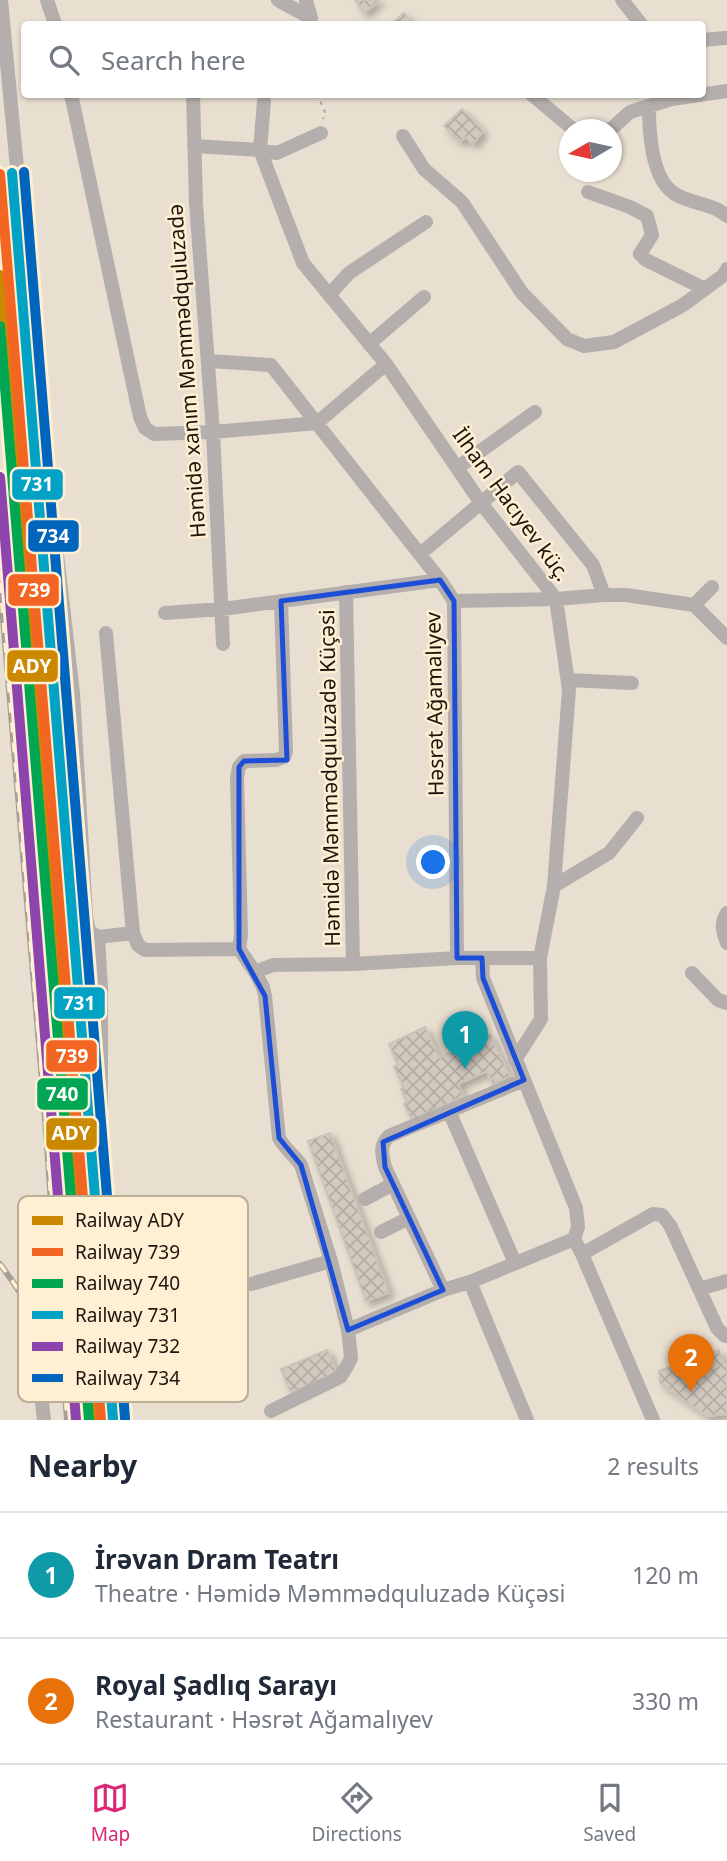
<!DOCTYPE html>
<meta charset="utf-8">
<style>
:root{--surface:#fff;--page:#f6f6f7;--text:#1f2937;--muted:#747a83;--line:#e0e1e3;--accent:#db2777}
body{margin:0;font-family:"Noto Sans",sans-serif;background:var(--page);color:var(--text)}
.compass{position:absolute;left:559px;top:119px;width:63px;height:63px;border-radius:50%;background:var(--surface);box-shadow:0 2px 5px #0004;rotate:261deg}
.you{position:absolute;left:434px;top:863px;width:24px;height:24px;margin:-18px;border:5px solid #fff;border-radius:50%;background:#1a73e8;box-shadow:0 0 0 10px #1a73e833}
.badge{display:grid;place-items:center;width:46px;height:46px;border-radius:50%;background:var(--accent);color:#fff;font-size:23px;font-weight:700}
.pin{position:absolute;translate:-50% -58px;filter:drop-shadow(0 2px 4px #0008)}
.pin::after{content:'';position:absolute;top:37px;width:24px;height:21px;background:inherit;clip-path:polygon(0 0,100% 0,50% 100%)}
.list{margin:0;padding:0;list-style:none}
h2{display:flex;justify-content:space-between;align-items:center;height:91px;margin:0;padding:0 28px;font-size:30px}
h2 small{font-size:23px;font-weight:400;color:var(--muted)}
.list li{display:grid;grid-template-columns:46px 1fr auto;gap:21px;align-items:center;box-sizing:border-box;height:126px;padding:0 28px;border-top:2px solid var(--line)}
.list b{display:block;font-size:26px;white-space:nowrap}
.list p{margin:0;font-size:23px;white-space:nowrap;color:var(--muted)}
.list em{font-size:23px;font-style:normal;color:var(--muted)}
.icon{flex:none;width:38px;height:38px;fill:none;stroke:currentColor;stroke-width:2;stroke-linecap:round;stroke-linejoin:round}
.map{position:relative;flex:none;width:727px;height:1420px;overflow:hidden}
.search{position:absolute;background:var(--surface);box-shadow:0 2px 5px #0004;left:21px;right:21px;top:21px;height:77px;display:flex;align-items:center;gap:18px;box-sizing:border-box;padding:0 24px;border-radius:7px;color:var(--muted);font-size:26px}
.sheet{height:343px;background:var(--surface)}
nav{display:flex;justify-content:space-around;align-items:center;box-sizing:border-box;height:98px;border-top:2px solid var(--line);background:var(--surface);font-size:19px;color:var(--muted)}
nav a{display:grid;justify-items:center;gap:4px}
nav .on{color:var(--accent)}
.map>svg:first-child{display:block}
.building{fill:url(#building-cross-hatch);stroke:#cbc2b8;stroke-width:2;filter:url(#shadow)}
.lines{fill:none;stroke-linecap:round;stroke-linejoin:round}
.path{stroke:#aba5a0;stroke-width:2;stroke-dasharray:3.5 5;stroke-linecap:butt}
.minor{stroke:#b4afac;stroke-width:14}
.rail-casing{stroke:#a69f99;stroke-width:6}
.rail{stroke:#ffefd3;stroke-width:3.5;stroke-dasharray:10;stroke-linecap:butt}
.rail-1-casing{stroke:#ffefd3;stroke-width:16}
.rail-2-casing{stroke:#ffefd3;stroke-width:16}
.rail-3-casing{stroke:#ffefd3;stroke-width:16}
.rail-4-casing{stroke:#ffefd3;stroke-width:16}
.rail-5-casing{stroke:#ffefd3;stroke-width:16}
.rail-6-casing{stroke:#ffefd3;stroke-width:16}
.rail-1{stroke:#cb8902;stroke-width:10}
.rail-2{stroke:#f26522;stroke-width:10}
.rail-3{stroke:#00a651;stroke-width:10}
.rail-4{stroke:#01a2c4;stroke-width:10}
.rail-5{stroke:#8e44ad;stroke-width:10}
.rail-6{stroke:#0065bd;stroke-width:10}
.marked{fill:none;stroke:#1d4ed8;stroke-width:5;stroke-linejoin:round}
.labels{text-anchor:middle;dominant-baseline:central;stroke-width:5;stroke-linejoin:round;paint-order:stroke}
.street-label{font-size:21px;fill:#1c160c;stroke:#ffefd3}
.key{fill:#ffefd3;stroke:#bbae97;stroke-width:2}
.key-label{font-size:19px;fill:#1c160c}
.line-badge{stroke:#ffefd3;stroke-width:2.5}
.badge-label{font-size:19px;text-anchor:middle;font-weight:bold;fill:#fff}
</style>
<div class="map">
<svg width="727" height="1420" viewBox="0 0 727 1420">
<defs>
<pattern id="building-cross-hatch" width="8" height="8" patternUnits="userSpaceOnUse" patternTransform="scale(1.75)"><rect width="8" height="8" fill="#d2c9bf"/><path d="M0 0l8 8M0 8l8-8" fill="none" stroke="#b4aca3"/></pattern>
<filter id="shadow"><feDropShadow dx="4.5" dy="4.5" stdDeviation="3.5" flood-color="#0004"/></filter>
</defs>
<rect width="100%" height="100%" fill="#e8dfd0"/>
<!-- building -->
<path class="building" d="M355 0H380L364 13Z
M404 13 412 24H391Z
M462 109 483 131 473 144 465 137 460 142 444 126Z
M425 1027 439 1058 490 1034 510 1076 493 1084 487 1071 458 1084 464 1096 412 1120 404 1104 407 1102 401 1089 404 1088 394 1067 398 1065 389 1044Z
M330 1133 389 1293 366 1301 308 1141Z
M327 1350 337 1373 291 1393 281 1369Z
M719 1350 723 1363H727V1414L707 1416 660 1383 659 1371Z"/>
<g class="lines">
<!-- path -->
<path class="path" d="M317 94 325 112 323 119"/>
<!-- minor -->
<path class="minor" d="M1 0 39 398 73 693 86 917 89 931 98 937 133 933
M47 0 55 24
M278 0 311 18
M306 0 311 18
M622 0 641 24
M702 40 725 38
M727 91 672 99 649 106C649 132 651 179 675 194 691 204 712 203 727 216
M71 94 140 417 145 428 154 434 213 432 317 423 386 364
M193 94 196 203 213 432 223 644
M531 94 574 130
M264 101 260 150 303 263 386 364 481 503 556 599 569 690 554 886 540 958 541 1019 515 1060
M610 130 630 112 649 106
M403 136 424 169 462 202 522 293 567 339 584 346 614 342 683 305 724 275 727 269
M194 146 260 150 277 153 321 133
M588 192 630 207 647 216 652 235 640 254 646 260 705 289
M329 295 349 273 426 222
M369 344 424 297
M209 361 271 365 440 580 454 601 457 958
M457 468 535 412
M420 554 518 472 593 565 604 595
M346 592 353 964
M454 601 556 599 604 595H626L694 605 727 638
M694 605 712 587
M165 613 222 609 440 580
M106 633 133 933 138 945 145 950 239 949
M568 680 632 683
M554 886 609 853 637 818
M727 913C720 923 723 933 727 943
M98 937 101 987V1118L123 1420
M482 958 483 978 576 1208 578 1227 574 1239 582 1254 653 1420
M255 972 273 965 353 964 457 958H540
M692 973 718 1000 727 1003
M449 1111 515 1263
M365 1199 393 1184
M381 1232 409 1218
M582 1254 653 1214 662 1215 670 1225 717 1328 725 1336H727
M470 1282 527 1420
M251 1284 331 1261
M699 1289 727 1281
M443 1290 385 1167C382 1154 379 1146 389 1136L524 1080
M348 1330 443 1290 470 1282 574 1239
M38 1367 44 1420
M271 1411 340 1377 346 1368 351 1358 348 1330 331 1261 301 1165C294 1155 285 1149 279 1138L265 996 263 987 255 972 239 949 241 935 237 778 239 767 244 761 276 760 284 757 286 752 281 601"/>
<!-- rail casing -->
<g class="rail-casing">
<path id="rail" d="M0 583 43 1092 67 1420
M0 1264C25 1297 44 1332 58 1371"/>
</g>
<!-- rail -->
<use href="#rail" class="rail"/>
<!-- rail-1 casing -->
<g class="rail-1-casing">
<path id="rail-1" d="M0 275 95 1420"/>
</g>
<!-- rail-2 casing -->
<g class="rail-2-casing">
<path id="rail-2" d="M0 174 101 1420"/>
</g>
<!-- rail-3 casing -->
<g class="rail-3-casing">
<path id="rail-3" d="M0 326 89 1420"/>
</g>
<!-- rail-4 casing -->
<g class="rail-4-casing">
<path id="rail-4" d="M12 173 113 1419"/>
</g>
<!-- rail-5 casing -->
<g class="rail-5-casing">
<path id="rail-5" d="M0 477 76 1420"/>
</g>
<!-- rail-6 casing -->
<g class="rail-6-casing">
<path id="rail-6" d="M24 172 125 1418"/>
</g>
<!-- rail-1 -->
<use href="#rail-1" class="rail-1"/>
<!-- rail-2 -->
<use href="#rail-2" class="rail-2"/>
<!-- rail-3 -->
<use href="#rail-3" class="rail-3"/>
<!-- rail-4 -->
<use href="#rail-4" class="rail-4"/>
<!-- rail-5 -->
<use href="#rail-5" class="rail-5"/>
<!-- rail-6 -->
<use href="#rail-6" class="rail-6"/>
</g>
<!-- marked area -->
<path class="marked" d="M440 580 454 601 457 958H482L483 978 524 1080 383 1142 385 1167 443 1290 348 1330 301 1165 279 1138 265 996 239 949V767L244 761 287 760 281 601Z"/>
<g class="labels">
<!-- street labels -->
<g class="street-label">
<text transform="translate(186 371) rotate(-94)">Həmidə xanım Məmmədquluzadə</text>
<text transform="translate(512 504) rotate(54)">İlham Hacıyev küç.</text>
<text transform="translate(434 704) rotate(-91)">Həsrət Ağamalıyev</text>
<text transform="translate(329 778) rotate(-91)">Həmidə Məmmədquluzadə Küçəsi</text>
</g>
</g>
<!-- legend -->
<rect x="18" y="1196" width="230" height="206" rx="10" class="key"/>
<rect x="32" y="1216" width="31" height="9" fill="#cb8902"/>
<rect x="32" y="1248" width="31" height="8" fill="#f26522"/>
<rect x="32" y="1279" width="31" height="9" fill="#00a651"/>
<rect x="32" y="1311" width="31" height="8" fill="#01a2c4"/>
<rect x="32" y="1342" width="31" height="9" fill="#8e44ad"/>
<rect x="32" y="1374" width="31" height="8" fill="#0065bd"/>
<g class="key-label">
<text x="75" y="1227">Railway ADY</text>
<text x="75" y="1259">Railway 739</text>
<text x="75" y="1290">Railway 740</text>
<text x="75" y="1322">Railway 731</text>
<text x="75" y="1353">Railway 732</text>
<text x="75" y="1385">Railway 734</text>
</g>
<g class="line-badge">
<rect x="11" y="468" width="53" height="33" rx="7" fill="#01a2c4"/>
<rect x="27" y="519" width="53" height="34" rx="7" fill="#0065bd"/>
<rect x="7" y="573" width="53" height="34" rx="7" fill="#f26522"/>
<rect x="6" y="649" width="53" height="34" rx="7" fill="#cb8902"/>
<rect x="53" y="986" width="53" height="34" rx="7" fill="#01a2c4"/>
<rect x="45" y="1039" width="53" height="34" rx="7" fill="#f26522"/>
<rect x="36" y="1077" width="53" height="34" rx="7" fill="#00a651"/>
<rect x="45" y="1117" width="53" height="34" rx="7" fill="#cb8902"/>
</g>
<g class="badge-label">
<text x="37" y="491">731</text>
<text x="53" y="543">734</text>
<text x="34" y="597">739</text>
<text x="32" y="673">ADY</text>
<text x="79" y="1010">731</text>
<text x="72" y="1063">739</text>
<text x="62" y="1101">740</text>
<text x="71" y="1140">ADY</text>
</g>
</svg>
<svg class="compass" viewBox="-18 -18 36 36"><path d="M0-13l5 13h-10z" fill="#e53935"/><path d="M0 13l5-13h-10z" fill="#747a83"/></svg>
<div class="you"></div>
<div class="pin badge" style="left:465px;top:1069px;background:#0f9aa8">1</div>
<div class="pin badge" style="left:691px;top:1392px;background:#e8710a">2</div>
<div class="search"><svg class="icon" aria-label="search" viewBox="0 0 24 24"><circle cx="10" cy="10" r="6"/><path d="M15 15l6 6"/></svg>Search here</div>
</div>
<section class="sheet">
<h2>Nearby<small>2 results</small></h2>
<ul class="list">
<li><span class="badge" style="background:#0f9aa8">1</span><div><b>İrəvan Dram Teatrı</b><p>Theatre · Həmidə Məmmədquluzadə Küçəsi</p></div><em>120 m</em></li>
<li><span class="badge" style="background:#e8710a">2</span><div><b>Royal Şadlıq Sarayı</b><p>Restaurant · Həsrət Ağamalıyev</p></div><em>330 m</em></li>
</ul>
</section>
<nav>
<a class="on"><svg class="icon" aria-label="map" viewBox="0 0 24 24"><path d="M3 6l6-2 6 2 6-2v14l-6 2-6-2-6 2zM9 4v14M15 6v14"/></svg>Map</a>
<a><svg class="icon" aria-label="directions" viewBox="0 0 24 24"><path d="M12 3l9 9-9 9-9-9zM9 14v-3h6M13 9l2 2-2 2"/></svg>Directions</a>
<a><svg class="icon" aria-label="saved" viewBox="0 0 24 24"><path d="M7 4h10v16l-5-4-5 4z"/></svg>Saved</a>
</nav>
